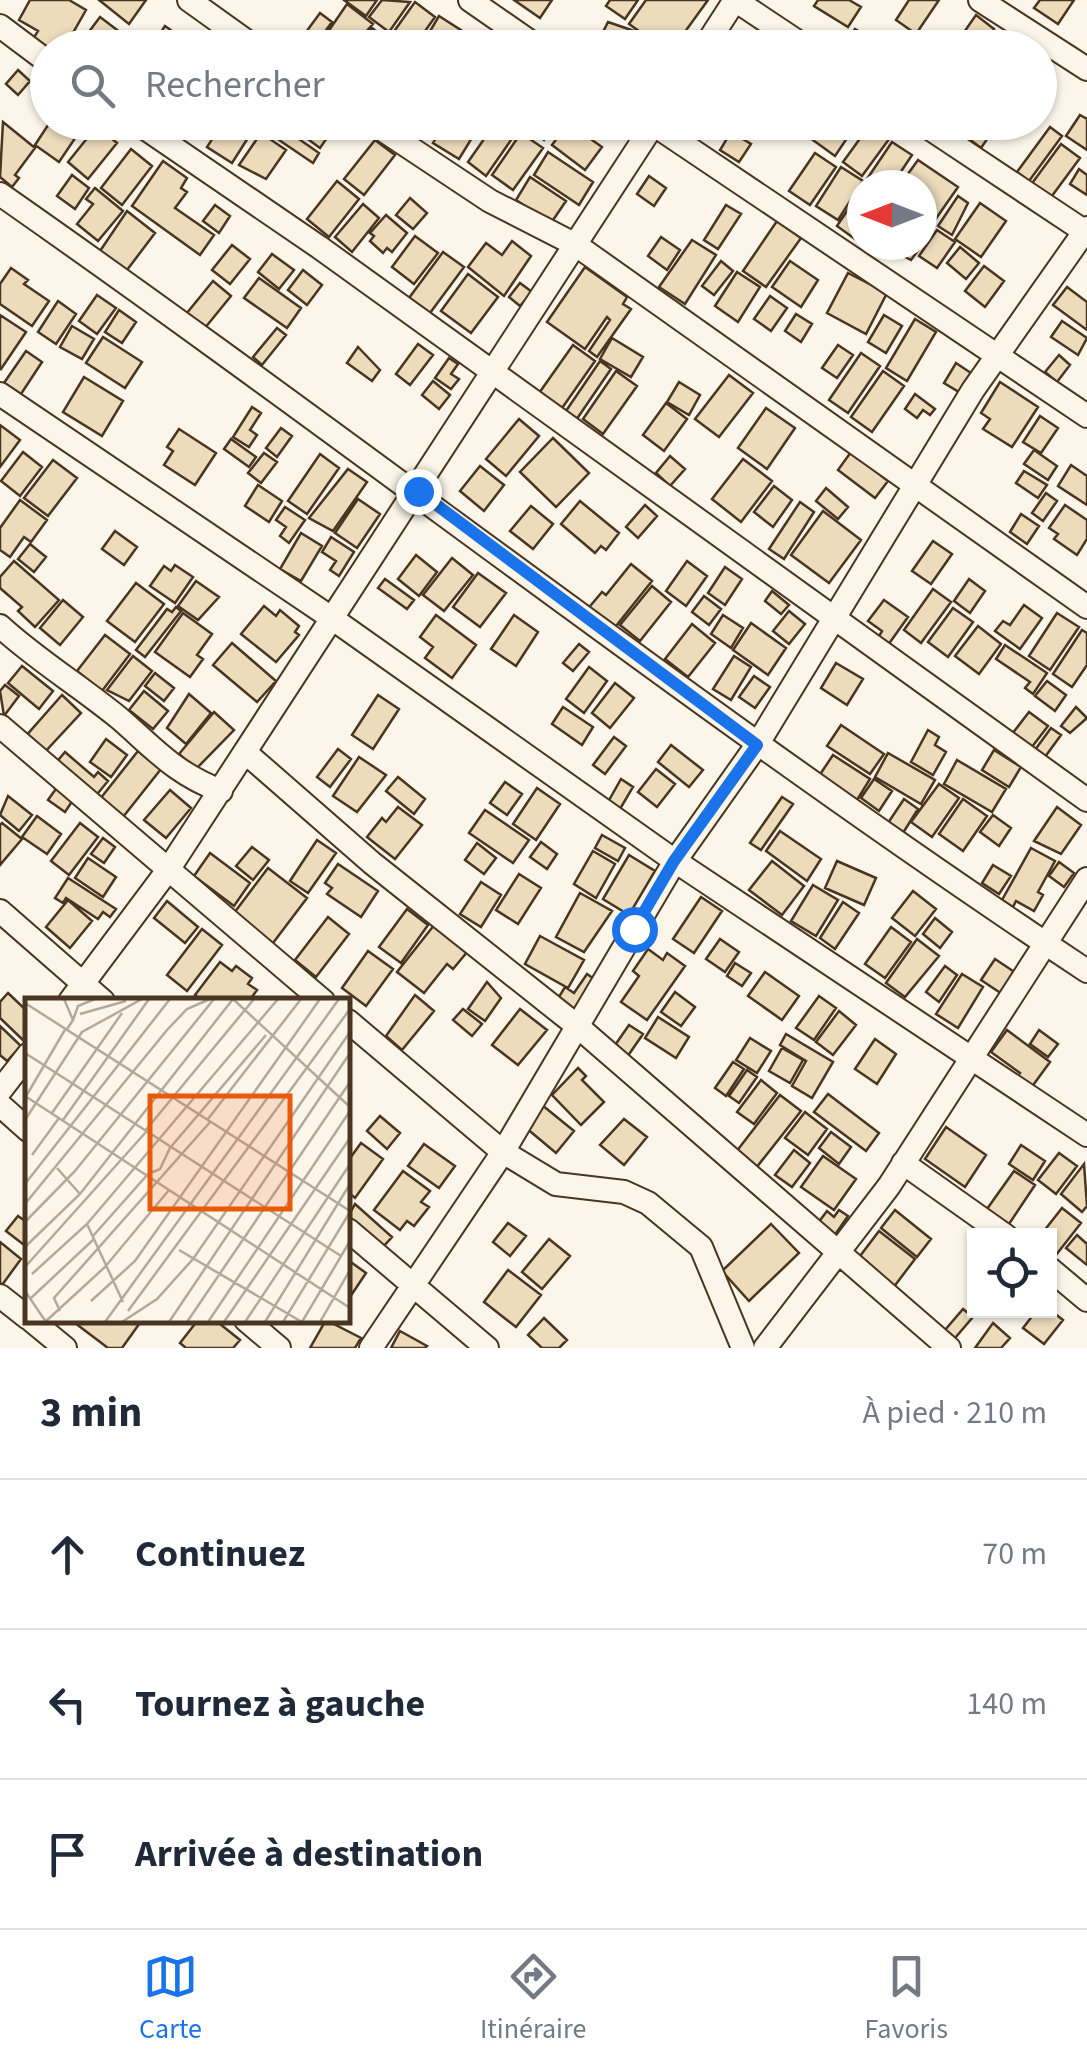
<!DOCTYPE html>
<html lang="fr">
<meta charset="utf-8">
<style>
:root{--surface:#fff;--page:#f2f2f3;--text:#1f2937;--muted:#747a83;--line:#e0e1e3;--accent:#1a73e8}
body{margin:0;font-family:"Source Sans 3",sans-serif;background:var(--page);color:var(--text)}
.controls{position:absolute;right:30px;bottom:30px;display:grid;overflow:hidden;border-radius:0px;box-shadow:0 2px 8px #0004}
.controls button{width:90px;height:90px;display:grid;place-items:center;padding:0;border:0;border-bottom:2px solid var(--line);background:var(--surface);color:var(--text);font:50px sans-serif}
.compass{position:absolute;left:847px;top:170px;width:90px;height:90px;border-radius:50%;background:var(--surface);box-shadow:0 2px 8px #0004;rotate:270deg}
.stop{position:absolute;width:30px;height:30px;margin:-22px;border:8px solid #1a73e8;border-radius:50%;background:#fff}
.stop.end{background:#1a73e8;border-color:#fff;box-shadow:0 2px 10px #0008}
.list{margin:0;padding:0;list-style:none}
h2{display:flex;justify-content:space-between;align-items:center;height:130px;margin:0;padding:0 40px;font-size:42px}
h2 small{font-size:32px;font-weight:400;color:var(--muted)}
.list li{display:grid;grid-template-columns:65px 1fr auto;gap:30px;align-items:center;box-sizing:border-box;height:150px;padding:0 40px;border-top:2px solid var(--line)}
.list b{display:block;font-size:38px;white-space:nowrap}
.list em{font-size:32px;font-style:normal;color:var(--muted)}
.icon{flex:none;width:55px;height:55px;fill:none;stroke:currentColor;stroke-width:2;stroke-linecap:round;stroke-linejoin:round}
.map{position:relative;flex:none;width:1087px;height:1348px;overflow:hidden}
.search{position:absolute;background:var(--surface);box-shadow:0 2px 8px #0004;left:30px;right:30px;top:30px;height:110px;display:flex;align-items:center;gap:25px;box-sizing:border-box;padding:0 35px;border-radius:55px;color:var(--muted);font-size:38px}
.sheet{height:580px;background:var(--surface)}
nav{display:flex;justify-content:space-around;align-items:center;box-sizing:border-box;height:140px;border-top:2px solid var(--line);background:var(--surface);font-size:28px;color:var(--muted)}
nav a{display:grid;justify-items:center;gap:5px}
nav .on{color:var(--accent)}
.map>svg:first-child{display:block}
.building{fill:#ecdcbc;stroke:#4a3520;stroke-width:2.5}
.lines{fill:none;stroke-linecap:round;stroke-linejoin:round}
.minor-casing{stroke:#4a3520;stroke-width:26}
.minor{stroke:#fbf6e9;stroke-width:22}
.route{stroke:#1a73e8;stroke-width:12}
.inset-road{fill:none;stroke:#b4a999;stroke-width:2.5}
.view{fill:#e8590c;fill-opacity:0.15;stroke:#e8590c;stroke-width:5}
.inset-edge{fill:none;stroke:#4a3520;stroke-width:5}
</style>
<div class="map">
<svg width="1087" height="1348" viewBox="0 0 1087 1348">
<rect width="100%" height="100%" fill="#fbf6e9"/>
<!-- building -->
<path class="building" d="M30 0H69L86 10 66 45 48 48 33 39 38 31 19 20Z
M99 0H146L129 24Z
M344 0H377L366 16Z
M382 0 410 2 389 32 369 17Z
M514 0H552L540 18Z
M610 0H638L625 19 606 6Z
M646 0H708L679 40 684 48H663L629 24Z
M818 0H849L861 7 848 27 814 6Z
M909 0H939L916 34 896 20Z
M1040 0H1074L1058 24 1034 8Z
M415 2 435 17 413 48H404L390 37Z
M347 4 373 24 351 48H317Z
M320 13 332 22 313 48H304L298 43Z
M976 15 994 29 981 48H953Z
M439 16 467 34 459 48H420Z
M100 17 137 45 135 48H90L82 41Z
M608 22 640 33 631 48 602 34Z
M165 26 182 38 175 48H150Z
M372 28 395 45 393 48H358Z
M855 29 880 43 878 48H844Z
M18 70 30 81 18 95 6 84Z
M1080 115 1087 119V150L1066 136Z
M3 122 35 148 15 175 19 178 12 187 0 177Z
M50 122H86L59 162 35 145Z
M223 122H241L253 130 232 163 207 147Z
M298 122H338L320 148 294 129Z
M445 122H457L475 133 459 159 433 143Z
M496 122H508L518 130 486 176 468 162Z
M521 122H557L544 140Z
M804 122H858L835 156 799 130Z
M872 122 892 135 862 176 843 162Z
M947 122H999L981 148Z
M568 123 602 147 585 170 552 145Z
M97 126 117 143 88 179 68 162Z
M1050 127 1062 136 1029 181 1017 172Z
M286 130 319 153 313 163 279 140Z
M731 132 751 144 739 162 720 150Z
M261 133 286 150 266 179 239 165Z
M521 133 543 148 513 190 492 175Z
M375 140 395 155 364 195 344 179Z
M892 142 912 155 892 185H876L867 179Z
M1061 144 1080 158 1049 200 1030 186Z
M131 149 152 166 122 205 101 188Z
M548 152 593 182 579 205 534 175Z
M815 153 836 167 810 205 789 191Z
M918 160 958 187 935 220 922 211V185H900Z
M163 161 187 178 181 188 187 192 175 208 214 235 200 255 132 206Z
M841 167 863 181 838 220 816 206Z
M1079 169 1087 175V195L1070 184Z
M72 175 89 188 75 209 57 196Z
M649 176 666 188 654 206 637 194Z
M530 177 566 201 551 223 516 200Z
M337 181 359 199 329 237 307 219Z
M95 188 123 211 98 241 77 224 93 204 86 199Z
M857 196 862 200V229L855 239 837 226Z
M958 196 968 203 952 235 938 226Z
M410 198 427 213 413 229 396 215Z
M980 203 1006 221 981 257 955 239Z
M363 204 379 218 352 252 335 237Z
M215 205 230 216 219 233 203 221Z
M726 205 741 214 718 249 704 240Z
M127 211 155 233 124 274 98 254Z
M386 215 407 233 392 252 387 248 383 253 370 241 374 236 370 233Z
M777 221 801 238 766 287 743 271Z
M937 230 955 242 937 268 919 256Z
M415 236 438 253 414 284 392 267Z
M661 237 680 250 667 270 648 256Z
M692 240 716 255 685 304 659 287Z
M512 241 531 256 504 296 468 267 486 243 502 255Z
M232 245 250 259 230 284 212 270Z
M882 245H922L911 260Z
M960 247 979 263 966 279 947 263Z
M443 252 464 267 430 313 409 298Z
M272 254 294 270 279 289 258 272Z
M721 261 733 271 714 295 702 286Z
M790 261 818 280 801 307 772 287Z
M984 266 1004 281 985 307 965 291Z
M585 267 627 297 623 304 631 309 597 357 589 351 610 320 607 317 585 349 547 322Z
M11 268 28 280 24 284 49 301 32 326 0 304V284Z
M303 270 322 285 307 305 288 290Z
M737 272 760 287 738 322 715 306Z
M848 273 887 293 866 334 827 313Z
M468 274 498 297 471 333 441 311Z
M259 278 301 308 287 328 244 298Z
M213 281 231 296 200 334 182 319Z
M520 283 532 292 520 306 509 297Z
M1067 287 1087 302V330L1053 305Z
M97 295 116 308 97 334 79 321Z
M770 296 787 308 771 331 754 319Z
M58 301 76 314 56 344 38 332Z
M119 310 136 322 122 343 105 332Z
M796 314 812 324 801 342 785 331Z
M0 315 26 332 1 369 0 368Z
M884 315 902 326 886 353 868 342Z
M915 319 936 332 907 381 886 368Z
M1062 321 1087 338 1078 355 1051 337Z
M72 326 94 339 82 359 60 347Z
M277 328 286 335 262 365 253 357Z
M103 337 142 362 125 388 86 363Z
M612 338 643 357 631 377 600 359Z
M418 344 433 355 410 385 396 374Z
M573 345 595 361 560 411 537 396Z
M838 345 853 355 837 378 822 368Z
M358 347 380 370 372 381 347 363Z
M26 351 42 362 21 394 4 383Z
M861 353 880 366 848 413 829 400Z
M1059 355 1070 365 1057 382 1045 372Z
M449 358 458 364 451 374 459 379 451 389 435 378Z
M600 361 611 369 572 426 566 411Z
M956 363 971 373 959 392 944 383Z
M616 371 637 386 603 434 583 419Z
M883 371 904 386 872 432 851 417Z
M729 375 753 393 719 437 695 419Z
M84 377 123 401 102 436 63 412Z
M433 381 450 395 439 409 422 395Z
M679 382 700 395 689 415 667 402Z
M1000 382 1038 407 1012 447 983 429 990 419 981 413Z
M915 394 935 409 930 415 923 410 917 418 905 409Z
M666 403 687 419 664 451 643 435Z
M252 407 261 413 250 430 257 435 249 447 233 437Z
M766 408 795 428 767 469 738 448Z
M1040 416 1058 428 1041 453 1023 442Z
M519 419 539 436 506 476 486 459Z
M0 425 20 440 0 467Z
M281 428 292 436 277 457 266 448Z
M179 429 216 453 195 485 164 465 173 451 167 447Z
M553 438 589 473 556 507 520 472Z
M231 439 256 457 249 467 224 449Z
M1034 450 1057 466 1048 480 1024 464Z
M23 452 42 467 20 496 1 481Z
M851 452 888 481 875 498 838 470Z
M264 453 277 462 261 483 248 473Z
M320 454 339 468 307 514 288 501Z
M670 456 685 469 670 486 656 473Z
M743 459 772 481 741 522 712 499Z
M53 460 77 478 48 516 24 498Z
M1071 465 1087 476V505L1058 486Z
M480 466 504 485 484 511 460 491Z
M348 469 367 482 333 531 309 518Z
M1024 471 1047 485 1038 498 1016 483Z
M258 485 282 501 269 522 245 506Z
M774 486 792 500 773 527 754 512Z
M826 488 848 507 838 519 816 501Z
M1046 493 1057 501 1043 521 1032 513Z
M358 499 380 514 357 548 335 533Z
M20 500 47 520 31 542 24 537 10 557 0 550V528Z
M580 501 619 533 606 550 601 546 595 553 561 524Z
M800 502 814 512 784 559 769 549Z
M645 505 657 516 638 538 626 527Z
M1065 505 1087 520V539L1077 555 1054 539 1058 534 1049 528Z
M531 506 553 524 533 549 510 531Z
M285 507 305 520 289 543 280 536 286 527 276 520Z
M823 511 861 540 829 583 791 555Z
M1021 514 1039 526 1027 544 1010 532Z
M115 531 137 547 124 565 102 549Z
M301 533 322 546 301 581 280 569Z
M331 537 354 552 339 576 330 570 336 561 322 552Z
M933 541 952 554 931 584 912 571Z
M30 544 46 557 34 572 18 559Z
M416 555 437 572 419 596 398 579Z
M452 558 473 575 444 611 423 595Z
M14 561 59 600 35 627 18 611 22 607 0 588V577Z
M687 561 707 576 686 606 666 591Z
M631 564 652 581 612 631 586 611 602 592 606 595Z
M175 565 193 577 175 603 150 586 164 566 171 571Z
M725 567 742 579 725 605 708 593Z
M478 573 506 593 480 627 453 607Z
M385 579 414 600 407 609 378 588Z
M969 579 985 591 970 613 954 601Z
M196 581 219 597 198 620 178 606Z
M136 583 164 604 135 642 107 621Z
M652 586 671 602 640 641 620 625Z
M933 589 951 602 921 643 904 630Z
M772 591 789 605 781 614 765 601Z
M704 596 721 609 709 625 692 612Z
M63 600 83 617 60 645 40 628Z
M884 600 908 617 888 645 878 638 882 631 868 621Z
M1024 605 1042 618 1020 649 995 631 1003 621 1010 625Z
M264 606 276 616 280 610 299 626 295 632 299 635 276 662 241 634Z
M176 607 181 611 145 657 136 650 167 609 172 612Z
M953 608 973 622 948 657 928 642Z
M789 611 805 624 789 644 773 631Z
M183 613 212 634 197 655 203 659 190 677 155 652Z
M1057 613 1079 627 1050 670 1029 656Z
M436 615 476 645 452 678 425 658 433 647 420 637Z
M514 615 538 632 516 666 491 649Z
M723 615 743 628 731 648 711 634Z
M751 623 786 648 768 675 733 650Z
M692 624 715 643 688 677 665 659Z
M978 626 1001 644 979 674 955 656Z
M1082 630 1087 633V665L1072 687 1053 674Z
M105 635 130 654 102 691 77 671Z
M232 643 276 681 257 702 213 665Z
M579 644 589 652 573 671 563 663Z
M1005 645 1047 673 1033 694 1025 688 1030 682 996 659Z
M133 656 152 671 129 701 107 690Z
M734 656 751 667 731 700 713 689Z
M836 663 863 679 847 705 821 688Z
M22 666 53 691 39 709 8 683Z
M589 667 607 681 584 713 566 699Z
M155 673 174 688 164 701 145 686Z
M754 676 770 687 755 708 739 697Z
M1047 681 1066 695 1055 711 1035 696Z
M615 683 634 698 610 728 592 713Z
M5 685 19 696 4 716 0 691Z
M144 691 168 711 153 729 129 710Z
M189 694 211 713 186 744 167 728Z
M62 695 81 713 43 754 25 737Z
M378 695 399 709 373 749 352 735Z
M563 707 593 727 582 745 552 724Z
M1076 707 1087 718 1070 733 1061 726Z
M214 712 234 730 196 769 179 754Z
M1029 712 1048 726 1028 752 1009 738Z
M841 725 884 754 870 774 827 746Z
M1051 728 1061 735 1042 761 1032 754Z
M928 730 939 737 935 745 946 752 933 775 911 762Z
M614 737 626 746 605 774 593 765Z
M106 739 127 755 111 777 90 762Z
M671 745 703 770 689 787 658 762Z
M338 749 351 759 330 787 317 777Z
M994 750 1021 767 1009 787 982 770Z
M138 751 161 769 123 817 100 799Z
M65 752 94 777 98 772 108 781 94 798 54 765Z
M888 753 935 780 921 804 875 777Z
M833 755 870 779 857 800 819 776Z
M359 757 386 775 357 812 333 796Z
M957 760 1006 789 992 812 944 784Z
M656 769 675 784 657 807 638 792Z
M398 777 425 799 414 814 386 791Z
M621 779 633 787 620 809 608 802Z
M874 779 892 791 879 811 861 798Z
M505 782 522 794 507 815 490 803Z
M939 784 959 798 932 837 911 822Z
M58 786 75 797 65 812 48 800Z
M537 788 560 804 536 840 513 824Z
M170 790 191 808 166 838 144 820Z
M8 796 32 815 19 831 0 815Z
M782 797 793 804 761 850 750 843Z
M904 799 918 809 903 833 888 823Z
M963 799 987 816 963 851 939 834Z
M398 807 422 825 395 859 367 837 382 818 386 822Z
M1057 807 1081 825 1061 854 1034 841Z
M485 810 529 840 513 863 469 833Z
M993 815 1011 828 999 846 980 832Z
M37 816 61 834 47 854 22 837Z
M2 823 22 839 0 865V825Z
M80 823 98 837 69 875 51 861Z
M780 831 821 859 807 881 766 851Z
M602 835 625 848 618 861 595 848Z
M103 838 115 847 104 863 91 854Z
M317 840 336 853 308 893 290 881Z
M541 842 557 854 547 869 530 857Z
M477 843 496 858 484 874 465 860Z
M252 847 269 860 253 880 236 866Z
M1031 848 1055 861 1038 892 1043 895 1034 911 1016 901 1013 907 1002 900Z
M593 851 615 864 596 898 574 884Z
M210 853 250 883 234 906 194 876Z
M629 855 655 871 629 915 603 899Z
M88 858 116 877 103 897 75 878Z
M772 861 804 886 782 915 749 890Z
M837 861 876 878 864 905 825 888Z
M1059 862 1074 873 1064 887 1049 876Z
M338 864 378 891 361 917 327 894 332 888 325 883Z
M993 865 1011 876 999 894 982 883Z
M268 868 307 898 270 947 231 917Z
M519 874 541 888 518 924 496 910Z
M68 878 116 909 110 917 103 912 98 919 66 898 63 903 55 898Z
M481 882 501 895 481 927 460 914Z
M813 885 838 900 816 936 791 921Z
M913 891 936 909 915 936 892 918Z
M580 893 612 911 584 952 556 937Z
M701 897 722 911 694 953 673 939Z
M68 900 92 921 70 948 46 927Z
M167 901 198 927 185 943 154 918Z
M843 902 859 913 835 949 820 938Z
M407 909 428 925 401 963 379 947Z
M328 917 349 934 316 977 295 960Z
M935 918 952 932 940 948 923 934Z
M435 924 468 951 453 969 447 964 424 993 397 972Z
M891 927 911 942 885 978 865 964Z
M202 929 222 945 187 991 167 975Z
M540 936 584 960 568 988 525 964Z
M720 939 739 952 725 972 706 959Z
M917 939 939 956 905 997 886 983Z
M648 949 663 960 667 953 685 966 647 1020 621 1002 639 976 633 971Z
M368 951 393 969 366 1006 342 988Z
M995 959 1016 973 1002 994 981 980Z
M220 962 232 971 236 966 252 978 248 984 257 990 249 1001H202L195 995Z
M735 963 751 973 742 986 727 976Z
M945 966 957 975 939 1002 926 992Z
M765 972 799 996 782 1020 748 996Z
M587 974 597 981 574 1017 554 1005 565 987 574 993Z
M962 974 983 987 958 1028 936 1014Z
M487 982 501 998 485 1021 468 1009Z
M675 992 695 1007 681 1026 661 1012Z
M8 993 28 1012 25 1042 0 1018V1002Z
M415 995 434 1011 402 1050 386 1036Z
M819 996 836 1008 814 1040 796 1028Z
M463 1009 482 1024 472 1036 453 1020Z
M520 1009 547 1030 518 1065 492 1045Z
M839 1011 856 1025 833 1055 816 1042Z
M658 1017 689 1037 676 1058 645 1038Z
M629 1025 643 1034 625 1060 611 1051Z
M0 1026 21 1046 7 1061 0 1055Z
M1007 1030 1050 1062 1031 1088 1016 1078 1020 1073 991 1052Z
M1039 1030 1058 1044 1048 1057 1030 1044Z
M786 1034 833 1062 812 1098 792 1086 806 1061 780 1045Z
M750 1038 771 1051 757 1073 736 1060Z
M875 1039 896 1054 877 1084 855 1069Z
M782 1048 803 1060 790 1083 769 1071Z
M733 1062 744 1069 726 1096 715 1088Z
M578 1068 586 1076 582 1080 604 1102 581 1125 552 1095Z
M747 1070 757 1077 739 1103 729 1096Z
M761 1080 777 1093 754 1124 737 1112Z
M828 1094 879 1133 866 1151 814 1112Z
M780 1095 801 1111 756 1168 736 1152Z
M542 1105 574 1131 556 1153 525 1127Z
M805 1112 827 1129 808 1155 785 1138Z
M380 1116 400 1133 387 1149 367 1131Z
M624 1119 647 1137 624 1165 600 1145Z
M946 1127 986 1155 965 1187 925 1159Z
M831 1132 851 1147 839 1164 819 1148Z
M361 1143 383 1159 355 1198 348 1192V1161Z
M424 1144 455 1166 439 1188 408 1166Z
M1021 1145 1045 1161 1033 1180 1009 1164Z
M794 1150 810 1163 792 1187 775 1175Z
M1059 1153 1077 1166 1056 1194 1038 1180Z
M823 1156 856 1179 834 1210 801 1187Z
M1084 1164 1087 1206 1082 1212 1061 1194Z
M403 1171 430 1191 421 1202 429 1207 414 1226 407 1221 400 1230 374 1210Z
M1014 1171 1035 1185 1009 1224 987 1209Z
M355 1204 392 1237 382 1248 348 1217Z
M1062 1208 1081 1223 1056 1255 1050 1250V1236H1040Z
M839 1210 848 1216 832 1239 815 1227 827 1211 834 1217Z
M895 1210 931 1239 917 1257 881 1228Z
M18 1216 28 1223V1248L6 1231Z
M508 1223 526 1236 510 1256 493 1242Z
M771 1224 799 1253 749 1301 722 1271Z
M879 1231 915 1259 893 1288 857 1260Z
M1077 1235 1087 1244V1265L1066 1248Z
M549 1239 570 1256 542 1289 522 1272Z
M0 1242 21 1259 2 1285 0 1283Z
M348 1260 366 1273 352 1294 348 1290Z
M508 1270 541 1295 516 1327 484 1302Z
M963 1309 973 1317 955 1338 945 1330Z
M1037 1310H1050L1063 1320 1044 1344 1023 1328Z
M544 1318 567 1340 559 1348H542L528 1335Z
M71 1320H142L122 1348H108Z
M198 1320H215L240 1340 233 1348H186L180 1343Z
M326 1320 361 1338 355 1348H310Z
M993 1323 1010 1338 1001 1348H975Z
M400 1331 427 1346 425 1348H391Z"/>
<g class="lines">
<!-- minor casing -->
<g class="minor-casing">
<path id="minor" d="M189 0 256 48
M470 0 539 48
M980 0 1087 69
M0 26 48 62
M704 48 735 0 807 48
M136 122 319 247 1087 800
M371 122 490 201 576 245 1087 607
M650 122 1087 416
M920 122 1087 233
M0 194C365 449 715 725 1087 971
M0 394 333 619 675 861 1087 1135
M0 626C37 660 80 686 119 718 155 749 174 773 221 791
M0 726 323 1001
M246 753 372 863 576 1025 949 1348
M0 911 103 1001
M70 1001 168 870 655 122
M348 1021 503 1152 556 1184 624 1192 648 1203 701 1247 743 1348
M0 1091 28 1055
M0 1105 28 1130
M903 1163 1006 1236
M348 1230 487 1348
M1050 1269 1087 1300
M0 1296 28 1318
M31 1320 65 1348
M246 1320 279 1348
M371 1348 503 1152 675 861 757 745 973 390 1087 228
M765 1348 889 1186 1087 879"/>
</g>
<!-- minor -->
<use href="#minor" class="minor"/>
</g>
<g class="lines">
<!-- route -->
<path class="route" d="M418 491 757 745 674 861 634 929"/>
</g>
<!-- overview -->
<g transform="translate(25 998)">
<rect width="325" height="325" fill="#fbf6e9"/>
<path class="inset-road" d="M39 1 48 22 42 31M208 1 325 109M0 5 325 213M55 16 101 3M48 22 53 8 70 1M0 55 316 258M0 98 325 310M0 100 41 30M27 115 97 15M183 121 276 1M0 122 57 34 117 1M38 122 124 1M120 133 229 1M7 157 34 120M32 170 55 196M0 186 145 1M0 206 142 32 162 11 185 1M0 224 50 173 189 1M62 226 98 304M68 238 123 176 135 171 145 150 241 37M0 249 55 196 208 1M154 252 277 324 325 243M0 269 121 134M7 276 62 226 253 1M0 293 21 324M6 300 69 241M66 303 110 263 295 1M35 313 29 300 186 123M103 313 325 11M20 324 80 269 144 192M80 324 314 1M97 324 132 301 168 261 325 34M144 324 325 55M162 324 325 84M183 324 325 113M199 324 325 140M220 324 325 166M240 324 325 186M258 324 325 214M295 324 325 272"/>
<path class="view" d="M125 98H265V211H125Z"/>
<rect width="325" height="325" class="inset-edge"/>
</g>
</svg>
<div class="controls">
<button><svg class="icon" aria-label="locate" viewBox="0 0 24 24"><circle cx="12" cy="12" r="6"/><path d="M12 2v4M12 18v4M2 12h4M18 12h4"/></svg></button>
</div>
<svg class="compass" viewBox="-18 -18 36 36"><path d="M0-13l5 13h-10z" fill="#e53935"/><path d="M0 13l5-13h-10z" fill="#747a83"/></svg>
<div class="stop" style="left:634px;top:929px"></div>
<div class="stop end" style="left:418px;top:491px"></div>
<div class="search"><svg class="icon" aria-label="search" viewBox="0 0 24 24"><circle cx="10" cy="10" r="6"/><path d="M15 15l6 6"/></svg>Rechercher</div>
</div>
<section class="sheet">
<h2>3 min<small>À pied · 210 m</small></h2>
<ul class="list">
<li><svg class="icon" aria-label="ahead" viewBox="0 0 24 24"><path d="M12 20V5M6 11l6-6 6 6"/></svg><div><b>Continuez</b></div><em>70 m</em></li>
<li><svg class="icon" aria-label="left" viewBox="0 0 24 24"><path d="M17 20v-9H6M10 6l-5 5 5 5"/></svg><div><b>Tournez à gauche</b></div><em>140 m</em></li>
<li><svg class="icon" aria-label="arrive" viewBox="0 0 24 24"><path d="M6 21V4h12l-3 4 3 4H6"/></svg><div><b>Arrivée à destination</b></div></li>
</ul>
</section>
<nav>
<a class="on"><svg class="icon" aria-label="map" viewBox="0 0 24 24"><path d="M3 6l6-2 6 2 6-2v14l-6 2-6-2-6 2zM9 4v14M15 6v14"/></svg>Carte</a>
<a><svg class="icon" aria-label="directions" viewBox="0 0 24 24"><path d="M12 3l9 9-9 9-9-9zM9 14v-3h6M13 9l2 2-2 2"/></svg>Itinéraire</a>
<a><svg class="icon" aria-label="saved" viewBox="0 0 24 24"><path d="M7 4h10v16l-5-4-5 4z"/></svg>Favoris</a>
</nav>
